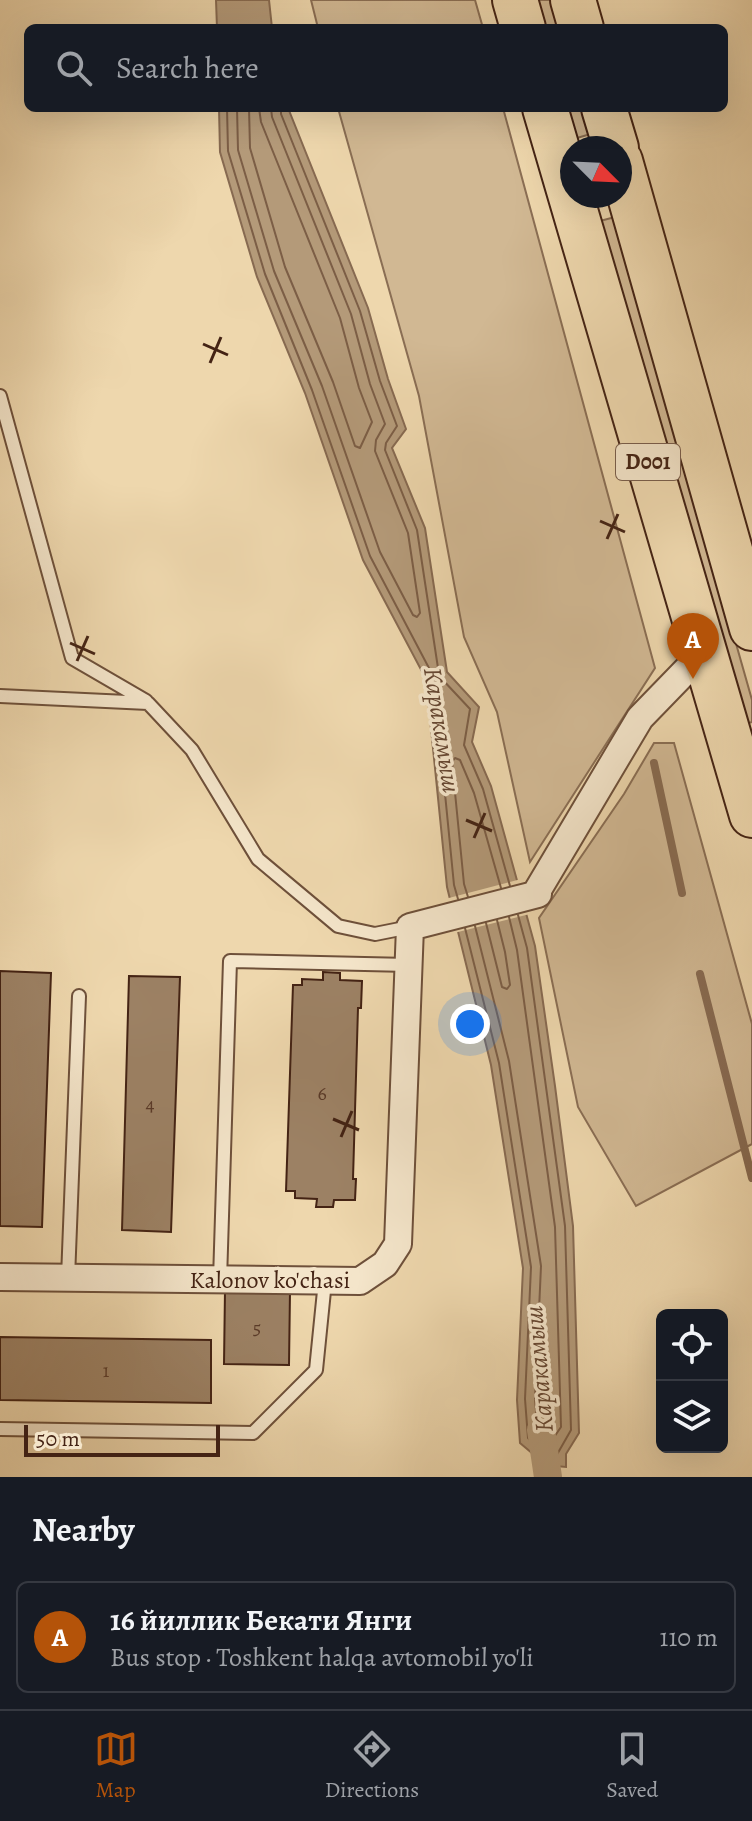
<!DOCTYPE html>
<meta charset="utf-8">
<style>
:root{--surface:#171b24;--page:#242831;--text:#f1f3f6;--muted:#9ea1a6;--line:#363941;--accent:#b45309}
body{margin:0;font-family:Alegreya,serif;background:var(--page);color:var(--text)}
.controls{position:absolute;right:24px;bottom:24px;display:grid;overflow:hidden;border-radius:12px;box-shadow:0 8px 32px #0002}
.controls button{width:72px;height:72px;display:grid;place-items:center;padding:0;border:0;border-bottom:2px solid var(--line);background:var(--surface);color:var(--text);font:40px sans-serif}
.compass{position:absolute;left:560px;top:136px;width:72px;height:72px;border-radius:50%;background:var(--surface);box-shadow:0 8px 32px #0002;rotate:114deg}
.scale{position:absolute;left:24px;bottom:20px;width:196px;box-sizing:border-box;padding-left:8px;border:4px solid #442314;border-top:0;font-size:22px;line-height:28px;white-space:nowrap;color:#442314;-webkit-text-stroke:6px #f4e5ca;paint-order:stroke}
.you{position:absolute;left:470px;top:1024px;width:28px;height:28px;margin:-20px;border:6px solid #fff;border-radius:50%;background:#1a73e8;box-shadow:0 0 0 12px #1a73e833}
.badge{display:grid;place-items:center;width:52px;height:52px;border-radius:50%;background:var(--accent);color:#fff;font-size:26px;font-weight:700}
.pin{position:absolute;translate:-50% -66px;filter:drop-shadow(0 2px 4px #0008)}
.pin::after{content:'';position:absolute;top:42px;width:28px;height:24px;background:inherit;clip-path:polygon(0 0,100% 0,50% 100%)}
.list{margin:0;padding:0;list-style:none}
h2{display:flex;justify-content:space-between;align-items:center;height:104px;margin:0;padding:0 32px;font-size:34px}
h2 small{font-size:26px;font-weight:400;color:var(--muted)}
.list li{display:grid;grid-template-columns:52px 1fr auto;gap:24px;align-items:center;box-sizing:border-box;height:112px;margin:0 16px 16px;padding:0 16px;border:2px solid var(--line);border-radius:12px}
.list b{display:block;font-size:30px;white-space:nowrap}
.list p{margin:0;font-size:26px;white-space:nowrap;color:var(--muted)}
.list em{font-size:26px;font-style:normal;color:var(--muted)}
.icon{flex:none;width:44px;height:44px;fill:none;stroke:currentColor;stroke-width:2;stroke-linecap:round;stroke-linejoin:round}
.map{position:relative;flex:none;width:752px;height:1477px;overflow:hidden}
.search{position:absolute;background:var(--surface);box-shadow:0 8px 32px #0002;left:24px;right:24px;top:24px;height:88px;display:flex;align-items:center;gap:20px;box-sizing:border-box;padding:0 28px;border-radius:12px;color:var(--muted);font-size:30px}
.sheet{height:232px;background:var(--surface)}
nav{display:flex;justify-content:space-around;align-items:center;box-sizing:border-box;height:112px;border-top:2px solid var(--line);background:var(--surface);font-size:22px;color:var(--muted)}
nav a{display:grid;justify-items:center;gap:4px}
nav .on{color:var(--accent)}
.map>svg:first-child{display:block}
.green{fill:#d1b893;stroke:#8a6e54;stroke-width:2}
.water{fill:#b49a79;stroke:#876a51;stroke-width:2}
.pier{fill:#eed7ad}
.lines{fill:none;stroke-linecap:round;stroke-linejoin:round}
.shore{stroke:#7c5e46;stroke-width:2}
.stream{stroke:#876a51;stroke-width:8}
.canal{stroke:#b49a79;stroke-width:28}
.building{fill:#9c8164;stroke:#442314;stroke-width:2}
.lane-casing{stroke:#6e503a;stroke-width:16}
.street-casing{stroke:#6e503a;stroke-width:30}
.highway-casing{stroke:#442314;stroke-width:48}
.lane{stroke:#f4e5ca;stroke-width:12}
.street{stroke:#f4e5ca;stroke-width:26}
.highway{stroke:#eed7ad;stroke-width:44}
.ticks{fill:none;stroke:#442314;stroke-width:3}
.labels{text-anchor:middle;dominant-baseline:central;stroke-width:7;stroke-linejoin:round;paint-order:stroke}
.number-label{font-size:20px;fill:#5a3a28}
.shield{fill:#f4e5ca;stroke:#795d4b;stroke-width:2}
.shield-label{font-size:22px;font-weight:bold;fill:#442314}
.street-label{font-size:24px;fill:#442314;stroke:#f4e5ca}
.water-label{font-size:26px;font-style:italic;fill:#664732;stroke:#f4e5ca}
</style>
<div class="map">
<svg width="752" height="1477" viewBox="0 0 752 1477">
<rect width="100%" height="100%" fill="#eed7ad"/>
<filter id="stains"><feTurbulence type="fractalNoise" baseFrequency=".0025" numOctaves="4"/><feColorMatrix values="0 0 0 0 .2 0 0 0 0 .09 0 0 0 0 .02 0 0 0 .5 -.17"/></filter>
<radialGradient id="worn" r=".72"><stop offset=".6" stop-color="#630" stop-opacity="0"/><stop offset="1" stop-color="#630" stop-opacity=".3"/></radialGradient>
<!-- green -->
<path class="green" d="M311 0H475L483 28H318Z
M537 0H556L564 28H545Z
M338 108H503L655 668 530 862 497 712 464 637 419 396Z
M568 108H587L594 133 577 138Z
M615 217 752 700V722L743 725 600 221Z
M654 743H674L752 1024V1144L636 1206 578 1107 539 918 624 794Z"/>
<!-- water -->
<path class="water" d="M216 0H269L272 28H217Z
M219 108H288L368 308 388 379 406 429 392 448 425 528 447 672 479 707 472 742 491 786 535 946 555 1086 573 1226 579 1433 566 1454V1467L533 1464V1454L520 1443 517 1400 523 1268 491 1065 447 887 426 679 363 560 305 393 257 277 220 152Z"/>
<!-- pier -->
<path class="pier" d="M521 879 530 914 454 933 445 899Z"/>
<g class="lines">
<!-- shore -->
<path class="shore" d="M227 108 228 151 265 274 312 390 370 556 430 670 435 672 438 668 417 530 385 450 386 443 397 426 380 381 360 311 281 114V108
M237 108 238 150 274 271 322 386 380 552 413 615 417 617 420 613 408 533 375 451 376 440 385 424 370 384 351 314 272 117 271 108
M249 108 250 148 285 267 333 382 355 446 360 448 372 422 359 388 340 318 261 122 259 108
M468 897 464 884 452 762 455 758 460 760 474 793 501 888
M458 899 454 885 434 682 437 677 441 678 470 709 464 745 483 789 510 886
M486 923 502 987 507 989 510 985 505 952 497 920
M475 926 509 1061 541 1266 535 1399 538 1434 550 1443 561 1427 555 1227 517 950 509 917
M465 928 499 1063 531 1267 525 1399 528 1438 538 1448 542 1457 555 1458 571 1430 565 1226 527 948 518 915"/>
<!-- stream -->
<path class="stream" d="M654 763 682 893
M700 974 752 1178"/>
<!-- canal -->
<path class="canal" d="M541 1430 548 1477"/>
</g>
<!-- building -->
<path class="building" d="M0 971 51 973 42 1227 0 1226Z
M323 972 340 973V980L362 981 361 1008H358L353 1179H356L355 1200H334L333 1207H316L317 1199 295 1198V1191H286L293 985H302V979L323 980Z
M129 976 180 977 171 1232 122 1230Z
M225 1290 290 1291 289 1365 224 1364Z
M0 1337 211 1340V1403L0 1400Z"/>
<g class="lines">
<!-- lane casing -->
<g class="lane-casing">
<path id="lane" d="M0 396 72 658 146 701
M0 696 148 703 192 750 258 859 338 926 375 934 410 927
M68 1278 79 996
M220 1280 230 961 409 965
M0 1429 253 1433 316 1370 325 1281"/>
</g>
<!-- street casing -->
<g class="street-casing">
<path id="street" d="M0 1277 360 1281 385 1264 398 1244 410 927 538 894 536 893 640 718 704 652"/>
</g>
<!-- highway casing -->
<g class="highway-casing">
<path id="highway" d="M515 0 523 28
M573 0 581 28
M545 108 752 815
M604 108 616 148
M620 161 752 628"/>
</g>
<!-- lane -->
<use href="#lane" class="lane"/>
<!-- street -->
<use href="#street" class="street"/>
<!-- highway -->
<use href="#highway" class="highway"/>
</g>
<!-- ticks -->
<path class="ticks" d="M203 344 228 355M210 363 221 337M600 521 625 532M607 539 618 514M70 643 95 654M77 661 88 636M466 820 492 831M474 838 485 813M333 1119 359 1130M341 1137 352 1111"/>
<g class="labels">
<!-- number labels -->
<g class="number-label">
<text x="322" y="1093">6</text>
<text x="150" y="1104">4</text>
<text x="257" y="1327">5</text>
<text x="106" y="1370">1</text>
</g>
<!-- shield labels -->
<rect class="shield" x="616" y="444" width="64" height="36" rx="6"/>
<g class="shield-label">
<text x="648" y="462">D001</text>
</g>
<!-- street labels -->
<g class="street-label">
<text x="270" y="1280">Kalonov ko'chasi</text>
</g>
<!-- water labels -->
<g class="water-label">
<text transform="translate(442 730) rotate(81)">Каракамыш</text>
<text transform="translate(539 1369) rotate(-95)">Каракамыш</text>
</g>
</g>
<rect width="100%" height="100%" filter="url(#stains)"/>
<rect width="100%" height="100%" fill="url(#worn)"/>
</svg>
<div class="controls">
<button><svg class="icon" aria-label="locate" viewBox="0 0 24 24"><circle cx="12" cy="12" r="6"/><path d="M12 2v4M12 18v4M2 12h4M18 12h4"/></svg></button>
<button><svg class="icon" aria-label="layers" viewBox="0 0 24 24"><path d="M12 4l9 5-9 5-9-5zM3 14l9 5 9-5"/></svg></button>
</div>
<svg class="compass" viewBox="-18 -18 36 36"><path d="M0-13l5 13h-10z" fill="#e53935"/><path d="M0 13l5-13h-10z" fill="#9ea1a6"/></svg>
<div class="scale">50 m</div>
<div class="you"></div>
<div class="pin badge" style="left:693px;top:679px">A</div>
<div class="search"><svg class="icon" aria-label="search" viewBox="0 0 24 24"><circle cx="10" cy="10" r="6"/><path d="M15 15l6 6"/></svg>Search here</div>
</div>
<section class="sheet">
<h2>Nearby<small></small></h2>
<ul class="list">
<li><span class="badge">A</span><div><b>16 йиллик Бекати Янги</b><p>Bus stop · Toshkent halqa avtomobil yo'li</p></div><em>110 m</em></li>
</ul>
</section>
<nav>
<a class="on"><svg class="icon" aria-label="map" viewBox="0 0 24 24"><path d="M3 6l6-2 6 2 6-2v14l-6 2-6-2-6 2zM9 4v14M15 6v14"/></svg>Map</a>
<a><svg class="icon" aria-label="directions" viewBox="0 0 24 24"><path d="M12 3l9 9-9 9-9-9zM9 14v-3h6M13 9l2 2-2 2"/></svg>Directions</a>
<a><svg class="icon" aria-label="saved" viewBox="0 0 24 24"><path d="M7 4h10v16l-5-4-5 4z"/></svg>Saved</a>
</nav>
